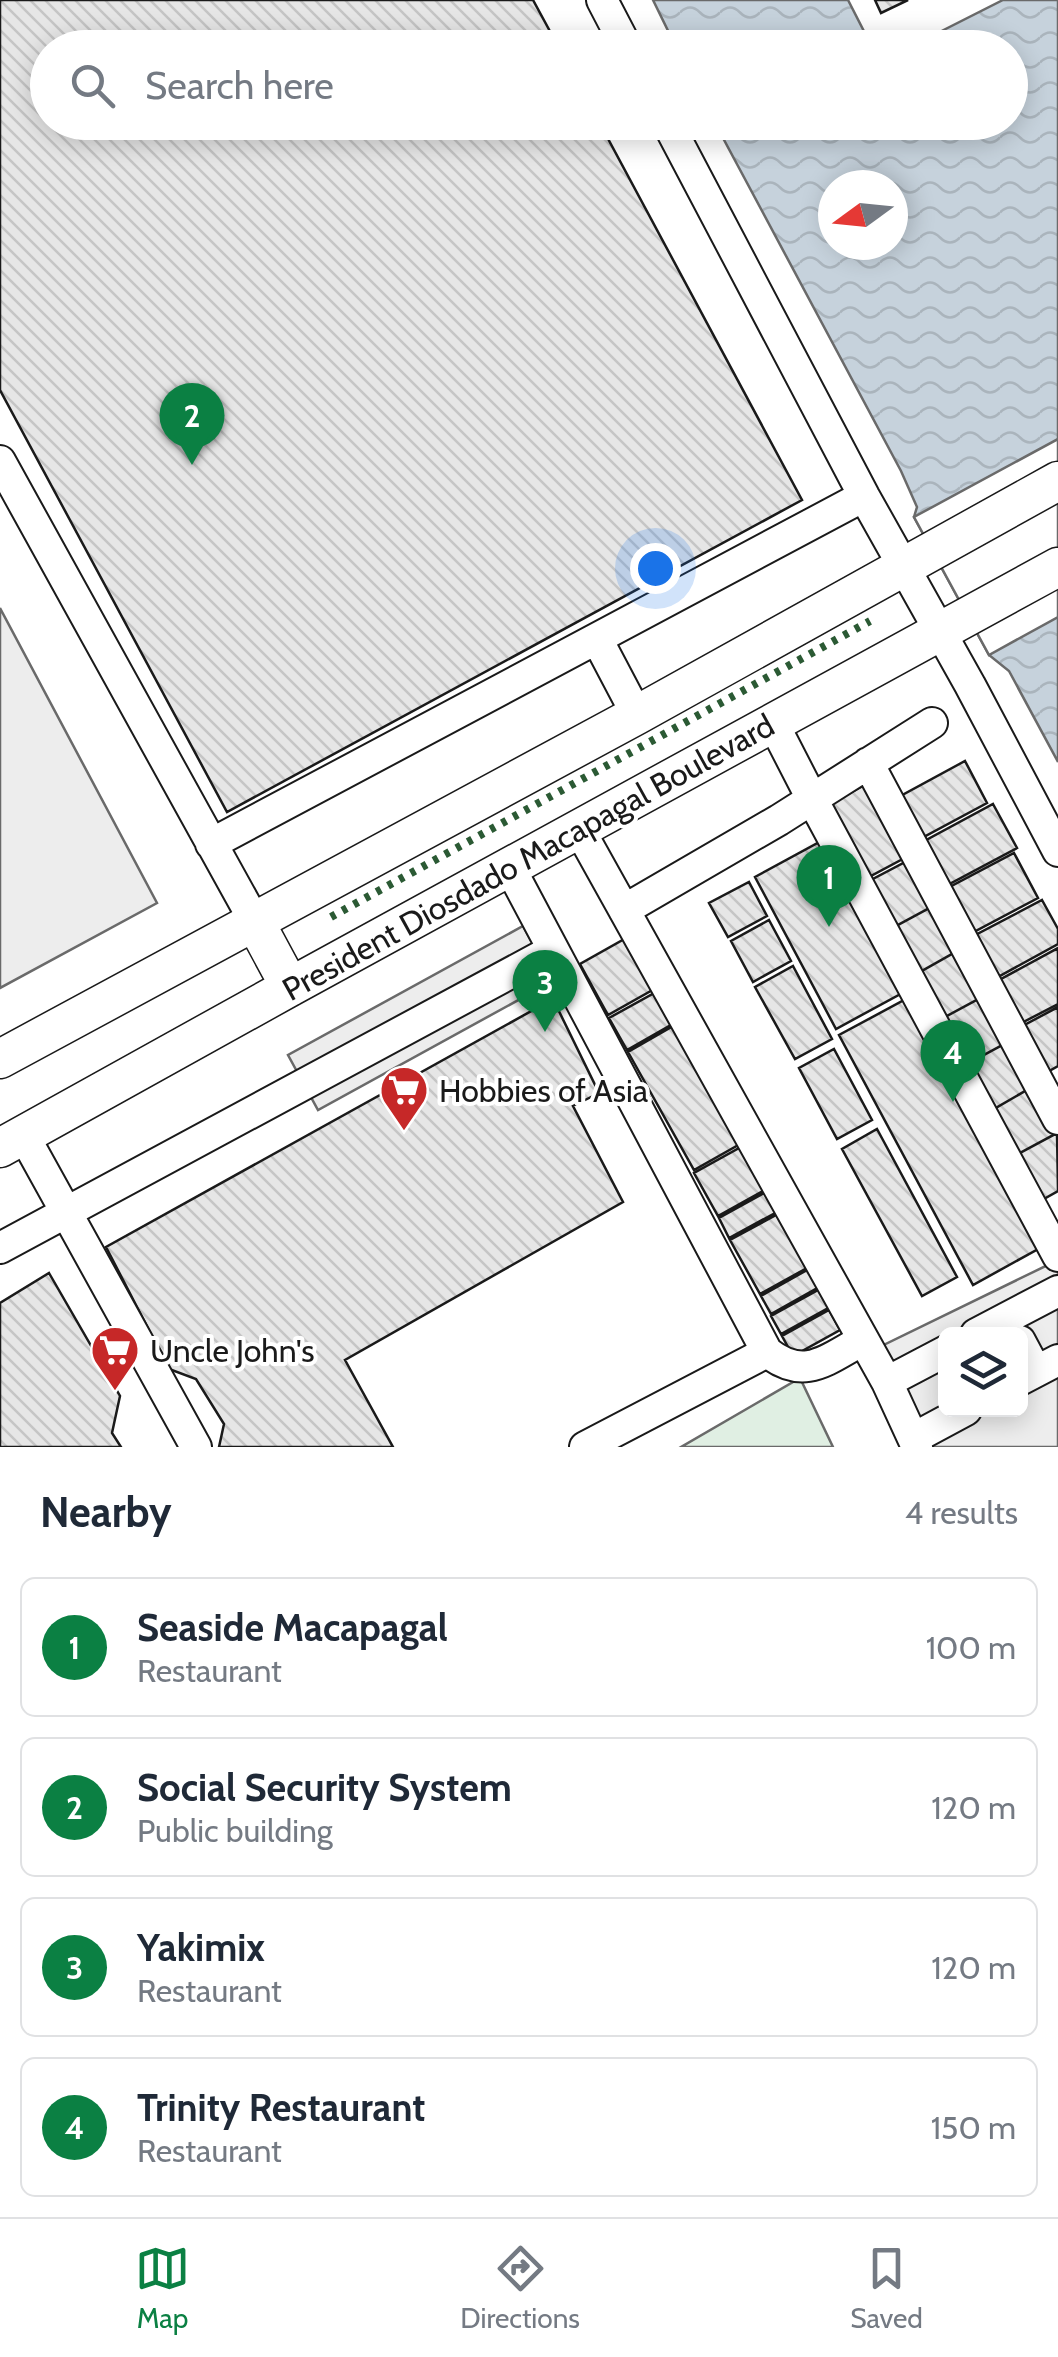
<!DOCTYPE html>
<style>
:root{--surface:#fff;--page:#f6f6f7;--text:#1f2937;--muted:#747a83;--line:#e0e1e3;--accent:#0b8043}
body{margin:0;font-family:Cabin,sans-serif;background:var(--page);color:var(--text)}
.controls{position:absolute;right:30px;bottom:30px;display:grid;overflow:hidden;border-radius:15px;box-shadow:0 5px 25px #0003}
.controls button{width:90px;height:90px;display:grid;place-items:center;padding:0;border:0;border-bottom:2px solid var(--line);background:var(--surface);color:var(--text);font:50px sans-serif}
.compass{position:absolute;left:818px;top:170px;width:90px;height:90px;border-radius:50%;background:var(--surface);box-shadow:0 5px 25px #0003;rotate:255deg}
.you{position:absolute;left:655px;top:568px;width:35px;height:35px;margin:-25px;border:8px solid #fff;border-radius:50%;background:#1a73e8;box-shadow:0 0 0 15px #1a73e833}
.badge{display:grid;place-items:center;width:65px;height:65px;border-radius:50%;background:var(--accent);color:#fff;font-size:32px;font-weight:700}
.pin{position:absolute;translate:-50% -82px;filter:drop-shadow(0 2px 5px #0008)}
.pin::after{content:'';position:absolute;top:52px;width:35px;height:30px;background:inherit;clip-path:polygon(0 0,100% 0,50% 100%)}
.list{margin:0;padding:0;list-style:none}
h2{display:flex;justify-content:space-between;align-items:center;height:130px;margin:0;padding:0 40px;font-size:42px}
h2 small{font-size:32px;font-weight:400;color:var(--muted)}
.list li{display:grid;grid-template-columns:65px 1fr auto;gap:30px;align-items:center;box-sizing:border-box;height:140px;margin:0 20px 20px;padding:0 20px;border:2px solid var(--line);border-radius:15px}
.list b{display:block;font-size:38px;white-space:nowrap}
.list p{margin:0;font-size:32px;white-space:nowrap;color:var(--muted)}
.list em{font-size:32px;font-style:normal;color:var(--muted)}
.icon{flex:none;width:55px;height:55px;fill:none;stroke:currentColor;stroke-width:2;stroke-linecap:round;stroke-linejoin:round}
.map{position:relative;flex:none;width:1058px;height:1447px;overflow:hidden}
.search{position:absolute;background:var(--surface);box-shadow:0 5px 25px #0003;left:30px;right:30px;top:30px;height:110px;display:flex;align-items:center;gap:25px;box-sizing:border-box;padding:0 35px;border-radius:55px;color:var(--muted);font-size:38px}
.sheet{height:770px;background:var(--surface)}
nav{display:flex;justify-content:space-around;align-items:center;box-sizing:border-box;height:140px;border-top:2px solid var(--line);background:var(--surface);font-size:28px;color:var(--muted)}
nav a{display:grid;justify-items:center;gap:5px}
nav .on{color:var(--accent)}
.map>svg:first-child{display:block}
.green{fill:#e0efe3;stroke:#6a6a6a;stroke-width:2.5}
.parking{fill:#ededed;stroke:#6a6a6a;stroke-width:2.5;fill-rule:evenodd}
.water{fill:url(#water-waves);stroke:#6a6a6a;stroke-width:2.5;fill-rule:evenodd}
.pier{fill:#fff;stroke:#6a6a6a;stroke-width:2.5}
.building{fill:url(#building-back-hatch);stroke:#1a1a1a;stroke-width:2.5}
.lines{fill:none;stroke-linecap:round;stroke-linejoin:round}
.minor-casing{stroke:#1a1a1a;stroke-width:34}
.major-casing{stroke:#1a1a1a;stroke-width:41}
.minor{stroke:#fff;stroke-width:30}
.major{stroke:#fff;stroke-width:38}
.hedge{stroke:#2b5a34;stroke-width:8;stroke-dasharray:5 8;stroke-linecap:butt}
.labels{text-anchor:middle;dominant-baseline:central;stroke-width:8;stroke-linejoin:round;paint-order:stroke}
.street-label{font-size:32px;fill:#1a1a1a;stroke:#fff}
.poi-label{font-size:32px;fill:#1a1a1a;stroke:#fff;text-anchor:start}
</style>
<div class="map">
<svg width="1058" height="1447" viewBox="0 0 1058 1447">
<defs>
<pattern id="water-waves" width="16" height="10" patternUnits="userSpaceOnUse" patternTransform="scale(2.5)"><rect width="16" height="10" fill="#c6d2dc"/><path d="M0 5q4-4 8 0t8 0" fill="none" stroke="#aab4bc"/></pattern>
<pattern id="building-back-hatch" width="6" height="6" patternUnits="userSpaceOnUse" patternTransform="scale(2.5)"><rect width="6" height="6" fill="#e6e6e6"/><path d="M-1 5l2 2M0 0l6 6M5-1l2 2" fill="none" stroke="#c5c5c5"/></pattern>
</defs>
<rect width="100%" height="100%" fill="#fff"/>
<!-- green -->
<path class="green" d="M800 1378 833 1447H681Z"/>
<!-- parking -->
<path class="parking" d="M0 608 157 903 0 988Z
M523 926 553 981 318 1110 288 1055Z
M1058 1260V1447H902L859 1357ZM946 1334H1020V1410H946Z"/>
<!-- water -->
<path class="water" d="M653 0H848L872 47H676Z
M1003 0H1058V762L1009 671 989 655 914 517 917 507 901 471 715 123 1010 122V48L910 47ZM833 185H893V245H833Z"/>
<!-- pier -->
<path class="pier" d="M1058 439V617L989 655 914 517Z"/>
<!-- building -->
<path class="building" d="M0 0H533L559 48H48V122H599L802 500 227 812 0 390Z
M875 0H908L881 13Z
M965 761 987 803 918 840 895 799Z
M872 781 912 854 867 878 828 805Z
M993 804 1017 848 940 889 917 845Z
M825 839 906 991 836 1029 755 877Z
M1014 853 1038 898 968 935 944 890Z
M911 859 935 905 896 926 871 880Z
M749 882 767 916 728 937 709 903Z
M1042 900 1058 929V944L987 983 964 941Z
M935 905 959 950 920 972 896 926Z
M769 920 791 961 753 982 731 941Z
M628 937 656 988 608 1015 580 964Z
M1058 948V1004L1012 1028 990 985Z
M959 950 984 996 945 1017 920 972Z
M793 966 832 1039 795 1059 755 987Z
M658 991 676 1022 627 1050 609 1018Z
M984 996 1008 1042 969 1063 945 1017Z
M553 999 599 1093 573 1106 623 1202 345 1360 393 1447H219L224 1424 196 1379 169 1369 106 1247Z
M906 999 1040 1248 973 1285 839 1035Z
M1058 1007V1066L1042 1075 1017 1029Z
M675 1025 740 1144 694 1170 628 1052Z
M1008 1042 1032 1087 994 1109 969 1063Z
M834 1049 872 1120 837 1139 799 1068Z
M1032 1087 1057 1133 1018 1154 994 1109Z
M877 1129 957 1277 922 1296 842 1149Z
M1057 1133 1058 1191 1042 1200 1018 1154Z
M741 1147 765 1190 718 1216 694 1173Z
M766 1192 777 1212 729 1238 719 1218Z
M778 1214 807 1268 760 1294 730 1240Z
M809 1269 819 1287 771 1314 761 1296Z
M49 1273 120 1396 112 1433 121 1447H0V1303Z
M820 1289 830 1307 781 1334 771 1316Z
M829 1310 840 1330 793 1356 782 1336Z"/>
<g class="lines">
<!-- minor casing -->
<g class="minor-casing">
<path id="minor" d="M602 0 627 48
M667 122 864 496 970 685 1058 851
M0 461 255 922
M597 639 637 715
M773 723 812 799 1058 1256
M868 763 1058 1119
M579 829 887 1382 917 1447
M211 844 864 496
M510 868 767 1352 585 1447
M624 910 779 820 932 723
M24 1136 196 1447
M0 1248 553 950
M976 1334 1058 1291
M1020 1341 1036 1371
M767 1352C805 1382 827 1359 863 1340
M1020 1380 1058 1360
M887 1382 946 1351
M914 1438 966 1410"/>
</g>
<!-- major casing -->
<g class="major-casing">
<path id="major" d="M255 922 290 987
M0 1059 637 715 1058 481
M0 1148 290 987 1058 567"/>
</g>
<!-- minor -->
<use href="#minor" class="minor"/>
<!-- major -->
<use href="#major" class="major"/>
<!-- hedge -->
<path class="hedge" d="M331 917 870 621"/>
</g>
<!-- icons -->
<defs>
<g id="supermarket-pin" transform="scale(2.5)"><path d="M0 17L-7.5 6A9.5 9.5 0 1 1 7.5 6Z" fill="#c62828" stroke="#fff"/><path d="M-6-5.5h2.5l.6 2H6L4.5 2H-2.5L-4.4-4H-6ZM-1.5 3.2a1.3 1.3 0 1 0 .1 0ZM3 3.2a1.3 1.3 0 1 0 .1 0Z" fill="#fff"/></g>
</defs>
<g fill-rule="evenodd">
<use href="#supermarket-pin" x="404" y="1090"/>
<use href="#supermarket-pin" x="115" y="1350"/>
</g>
<g class="labels">
<!-- street labels -->
<g class="street-label">
<text transform="translate(528 857) rotate(-29)">President Diosdado Macapagal Boulevard</text>
</g>
<!-- poi labels -->
<g class="poi-label">
<text x="439" y="1090">Hobbies of Asia</text>
<text x="150" y="1350">Uncle John's</text>
</g>
</g>
</svg>
<div class="controls">
<button><svg class="icon" aria-label="layers" viewBox="0 0 24 24"><path d="M12 4l9 5-9 5-9-5zM3 14l9 5 9-5"/></svg></button>
</div>
<svg class="compass" viewBox="-18 -18 36 36"><path d="M0-13l5 13h-10z" fill="#e53935"/><path d="M0 13l5-13h-10z" fill="#747a83"/></svg>
<div class="you"></div>
<div class="pin badge" style="left:829px;top:927px">1</div>
<div class="pin badge" style="left:192px;top:465px">2</div>
<div class="pin badge" style="left:545px;top:1032px">3</div>
<div class="pin badge" style="left:953px;top:1102px">4</div>
<div class="search"><svg class="icon" aria-label="search" viewBox="0 0 24 24"><circle cx="10" cy="10" r="6"/><path d="M15 15l6 6"/></svg>Search here</div>
</div>
<section class="sheet">
<h2>Nearby<small>4 results</small></h2>
<ul class="list">
<li><span class="badge">1</span><div><b>Seaside Macapagal</b><p>Restaurant</p></div><em>100 m</em></li>
<li><span class="badge">2</span><div><b>Social Security System</b><p>Public building</p></div><em>120 m</em></li>
<li><span class="badge">3</span><div><b>Yakimix</b><p>Restaurant</p></div><em>120 m</em></li>
<li><span class="badge">4</span><div><b>Trinity Restaurant</b><p>Restaurant</p></div><em>150 m</em></li>
</ul>
</section>
<nav>
<a class="on"><svg class="icon" aria-label="map" viewBox="0 0 24 24"><path d="M3 6l6-2 6 2 6-2v14l-6 2-6-2-6 2zM9 4v14M15 6v14"/></svg>Map</a>
<a><svg class="icon" aria-label="directions" viewBox="0 0 24 24"><path d="M12 3l9 9-9 9-9-9zM9 14v-3h6M13 9l2 2-2 2"/></svg>Directions</a>
<a><svg class="icon" aria-label="saved" viewBox="0 0 24 24"><path d="M7 4h10v16l-5-4-5 4z"/></svg>Saved</a>
</nav>
